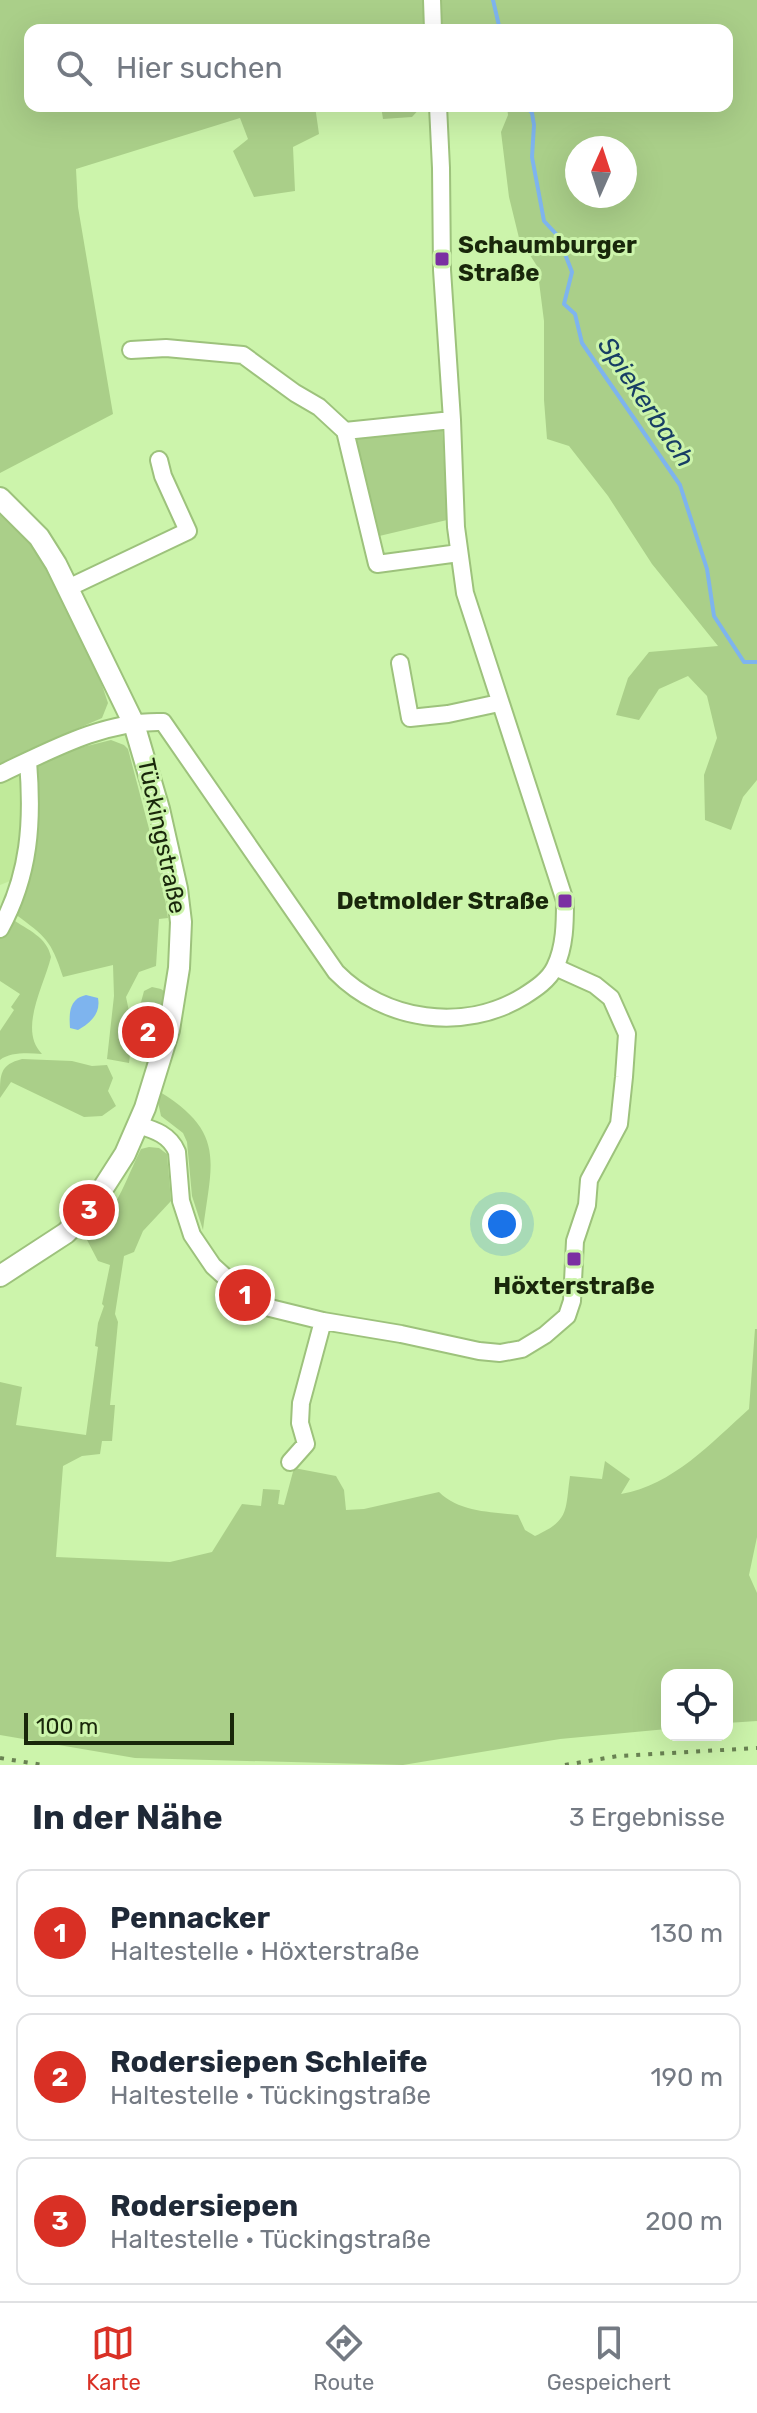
<!DOCTYPE html>
<html lang="de">
<meta charset="utf-8">
<style>
:root{--surface:#fff;--page:#f2f2f3;--text:#1f2937;--muted:#747a83;--line:#e0e1e3;--accent:#d93025}
body{margin:0;font-family:Rubik,sans-serif;background:var(--page);color:var(--text)}
.controls{position:absolute;right:24px;bottom:24px;display:grid;overflow:hidden;border-radius:16px;box-shadow:0 8px 32px #0002}
.controls button{width:72px;height:72px;display:grid;place-items:center;padding:0;border:0;border-bottom:2px solid var(--line);background:var(--surface);color:var(--text);font:40px sans-serif}
.compass{position:absolute;left:565px;top:136px;width:72px;height:72px;border-radius:50%;background:var(--surface);box-shadow:0 8px 32px #0002;rotate:3deg}
.scale{position:absolute;left:24px;bottom:20px;width:210px;box-sizing:border-box;padding-left:8px;border:4px solid #19270b;border-top:0;font-size:22px;line-height:28px;white-space:nowrap;color:#19270b;-webkit-text-stroke:6px #ccf4ab;paint-order:stroke}
.you{position:absolute;left:502px;top:1224px;width:28px;height:28px;margin:-20px;border:6px solid #fff;border-radius:50%;background:#1a73e8;box-shadow:0 0 0 12px #1a73e833}
.badge{display:grid;place-items:center;width:52px;height:52px;border-radius:50%;background:var(--accent);color:#fff;font-size:26px;font-weight:700}
.pin{position:absolute;translate:-50% -50%;border:4px solid #fff;box-shadow:0 2px 8px #0006}
.list{margin:0;padding:0;list-style:none}
h2{display:flex;justify-content:space-between;align-items:center;height:104px;margin:0;padding:0 32px;font-size:34px}
h2 small{font-size:26px;font-weight:400;color:var(--muted)}
.list li{display:grid;grid-template-columns:52px 1fr auto;gap:24px;align-items:center;box-sizing:border-box;height:128px;margin:0 16px 16px;padding:0 16px;border:2px solid var(--line);border-radius:16px}
.list b{display:block;font-size:30px;white-space:nowrap}
.list p{margin:0;font-size:26px;white-space:nowrap;color:var(--muted)}
.list em{font-size:26px;font-style:normal;color:var(--muted)}
.icon{flex:none;width:44px;height:44px;fill:none;stroke:currentColor;stroke-width:2;stroke-linecap:round;stroke-linejoin:round}
.map{position:relative;flex:none;width:757px;height:1765px;overflow:hidden}
.search{position:absolute;background:var(--surface);box-shadow:0 8px 32px #0002;left:24px;right:24px;top:24px;height:88px;display:flex;align-items:center;gap:20px;box-sizing:border-box;padding:0 28px;border-radius:16px;color:var(--muted);font-size:30px}
.sheet{height:536px;background:var(--surface)}
nav{display:flex;justify-content:space-around;align-items:center;box-sizing:border-box;height:112px;border-top:2px solid var(--line);background:var(--surface);font-size:22px;color:var(--muted)}
nav a{display:grid;justify-items:center;gap:4px}
nav .on{color:var(--accent)}
.map>svg:first-child{display:block}
.built{fill:#c0ea9a}
.green{fill:#aacf89;fill-rule:evenodd}
.water{fill:#7eb4ee}
.lines{fill:none;stroke-linecap:round;stroke-linejoin:round}
.stream{stroke:#7eb4ee;stroke-width:4}
.minor-casing{stroke:#9dc27c;stroke-width:20}
.tertiary-casing{stroke:#9dc27c;stroke-width:24}
.minor{stroke:#fff;stroke-width:16}
.tertiary{stroke:#fff;stroke-width:20}
.rail{stroke:#698252;stroke-width:4;stroke-dasharray:4 8;stroke-linecap:butt}
.poi-dot{fill:#7b30a2;stroke:#ccf4ab;stroke-width:3}
.labels{text-anchor:middle;dominant-baseline:central;stroke-width:6;stroke-linejoin:round;paint-order:stroke}
.poi-label{font-size:24px;font-weight:bold;fill:#19270b;stroke:#ccf4ab;text-anchor:start}
.street-label{font-size:24px;fill:#19270b;stroke:#ccf4ab}
.water-label{font-size:26px;font-style:italic;fill:#183e65;stroke:#ccf4ab}
</style>
<div class="map">
<svg width="757" height="1765" viewBox="0 0 757 1765">
<rect width="100%" height="100%" fill="#ccf4ab"/>
<!-- built -->
<path class="built" d="M18 773 21 776 25 805 15 879 0 885V779Z"/>
<!-- green -->
<path class="green" d="M0 0H757V780L743 797 731 830 705 820 704 775 717 738 707 696 688 676 659 689 639 720 616 715 628 678 649 652 718 646 652 564 608 496 569 446 547 439 544 400V321L537 266 519 238 509 197 501 132 508 115 507 106H727V30H30V106H315L319 134 293 147 295 191 254 197 233 151 248 139 240 118 76 169 78 207 113 414 0 473ZM577 148H625V196H577Z
M381 106H422L412 117 383 119Z
M442 422 447 520 375 537 350 436Z
M0 508 44 556 102 685 108 703 102 718 28 750 18 757 0 766Z
M111 740 124 745 128 749 162 878 168 918 159 919 156 966 139 972 126 997 130 1016 125 1020 132 1030 129 1032 134 1040 137 1038 148 1055V1058L130 1055 129 1063 107 1059 114 996 113 965 63 977C51 940 46 937 15 914L31 868 37 835 36 773 38 763 75 749Z
M12 919C28 930 47 937 51 957 44 986 18 1030 42 1054 28 1053 10 1052 0 1060V1031L14 1010 11 1007 20 994 0 981V939Z
M152 987 161 989 165 992 158 1032 140 1006 144 991Z
M22 1059 72 1061 92 1066 107 1065 113 1078 108 1091 116 1106 102 1116 84 1117 11 1082 0 1098C0 1073 0 1065 22 1059Z
M160 1092C227 1133 211 1164 203 1230L192 1196 187 1142 183 1133 161 1116 158 1102Z
M149 1147 159 1148 167 1154 171 1201 143 1231 134 1252 124 1256 115 1314 118 1322 110 1405H115L112 1441H102L100 1454 82 1456 63 1466 56 1557 170 1562 212 1552 242 1504 261 1506 263 1489 280 1490 278 1504 284 1505 294 1468 336 1476 344 1490 346 1510 364 1509 439 1492C459 1512 491 1512 518 1515L525 1530 535 1536C570 1520 565 1511 570 1476L602 1479 605 1461 630 1479 621 1494C673 1485 711 1443 749 1409L755 1329H757V1537L749 1575 757 1593V1721L727 1723V1675H667V1729L560 1739 403 1765 135 1758 0 1735V1382L22 1387 16 1425 86 1435 98 1347 95 1346 98 1323 104 1306 102 1304 110 1265 98 1261 86 1238C115 1216 125 1181 141 1149Z"/>
<!-- water -->
<path class="water" d="M86 995 98 998C101 1014 90 1023 78 1030L70 1028C69 1013 69 999 86 995Z"/>
<g class="lines">
<!-- stream -->
<path class="stream" d="M493 0 500 30
M526 106 532 113 534 125 532 157 544 221 558 236 572 272 564 304 575 314 582 343 680 485 707 569 714 616 744 662H757"/>
<!-- minor casing -->
<g class="minor-casing">
<path id="minor" d="M432 0 433 30
M131 350 166 348 243 355 295 393 319 407 345 431 377 564 459 553
M345 431 452 420
M68 588 188 531 163 476 159 460
M400 663 410 718 448 714 499 703
M0 774C51 750 105 720 163 722L336 972C384 1021 464 1033 524 996 535 989 549 980 555 967 565 947 565 922 565 901L465 593 456 527 452 420 442 270 441 168 438 106
M0 929C30 875 33 821 28 761
M138 1125C155 1130 170 1135 177 1152L181 1201 192 1235 213 1266 245 1295 270 1308 323 1321 401 1334 479 1351 500 1353 522 1349 545 1335 567 1316 572 1301 575 1241 587 1205 589 1180 619 1124 624 1077 627 1034 611 998 595 985 555 967
M290 1462 306 1444 300 1423 301 1403 323 1321"/>
</g>
<!-- tertiary casing -->
<g class="tertiary-casing">
<path id="tertiary" d="M0 498 39 537 56 564 134 724 159 809 177 889 181 922 179 968 169 1030 145 1108 125 1154 89 1210 66 1233 0 1276"/>
</g>
<!-- minor -->
<use href="#minor" class="minor"/>
<!-- tertiary -->
<use href="#tertiary" class="tertiary"/>
<!-- rail -->
<path class="rail" d="M0 1758 43 1765
M565 1765 618 1756 757 1748"/>
</g>
<!-- markers -->
<g class="poi-dot">
<rect x="434" y="251" width="16" height="16" rx="4"/>
<rect x="557" y="893" width="16" height="16" rx="4"/>
<rect x="566" y="1251" width="16" height="16" rx="4"/>
</g>
<g class="labels">
<!-- poi labels -->
<g class="poi-label">
<text x="458" y="245">Schaumburger<tspan x="458" dy="28">Straße</tspan></text>
<text x="549" y="901" text-anchor="end">Detmolder Straße</text>
<text x="574" y="1286" text-anchor="middle">Höxterstraße</text>
</g>
<!-- street labels -->
<g class="street-label">
<text transform="translate(162 836) rotate(78)">Tückingstraße</text>
</g>
<!-- water labels -->
<g class="water-label">
<text transform="translate(646 402) rotate(56)">Spiekerbach</text>
</g>
</g>
</svg>
<div class="controls">
<button><svg class="icon" aria-label="locate" viewBox="0 0 24 24"><circle cx="12" cy="12" r="6"/><path d="M12 2v4M12 18v4M2 12h4M18 12h4"/></svg></button>
</div>
<svg class="compass" viewBox="-18 -18 36 36"><path d="M0-13l5 13h-10z" fill="#e53935"/><path d="M0 13l5-13h-10z" fill="#747a83"/></svg>
<div class="scale">100 m</div>
<div class="you"></div>
<div class="pin badge" style="left:245px;top:1295px">1</div>
<div class="pin badge" style="left:148px;top:1032px">2</div>
<div class="pin badge" style="left:89px;top:1210px">3</div>
<div class="search"><svg class="icon" aria-label="search" viewBox="0 0 24 24"><circle cx="10" cy="10" r="6"/><path d="M15 15l6 6"/></svg>Hier suchen</div>
</div>
<section class="sheet">
<h2>In der Nähe<small>3 Ergebnisse</small></h2>
<ul class="list">
<li><span class="badge">1</span><div><b>Pennacker</b><p>Haltestelle · Höxterstraße</p></div><em>130 m</em></li>
<li><span class="badge">2</span><div><b>Rodersiepen Schleife</b><p>Haltestelle · Tückingstraße</p></div><em>190 m</em></li>
<li><span class="badge">3</span><div><b>Rodersiepen</b><p>Haltestelle · Tückingstraße</p></div><em>200 m</em></li>
</ul>
</section>
<nav>
<a class="on"><svg class="icon" aria-label="map" viewBox="0 0 24 24"><path d="M3 6l6-2 6 2 6-2v14l-6 2-6-2-6 2zM9 4v14M15 6v14"/></svg>Karte</a>
<a><svg class="icon" aria-label="directions" viewBox="0 0 24 24"><path d="M12 3l9 9-9 9-9-9zM9 14v-3h6M13 9l2 2-2 2"/></svg>Route</a>
<a><svg class="icon" aria-label="saved" viewBox="0 0 24 24"><path d="M7 4h10v16l-5-4-5 4z"/></svg>Gespeichert</a>
</nav>
